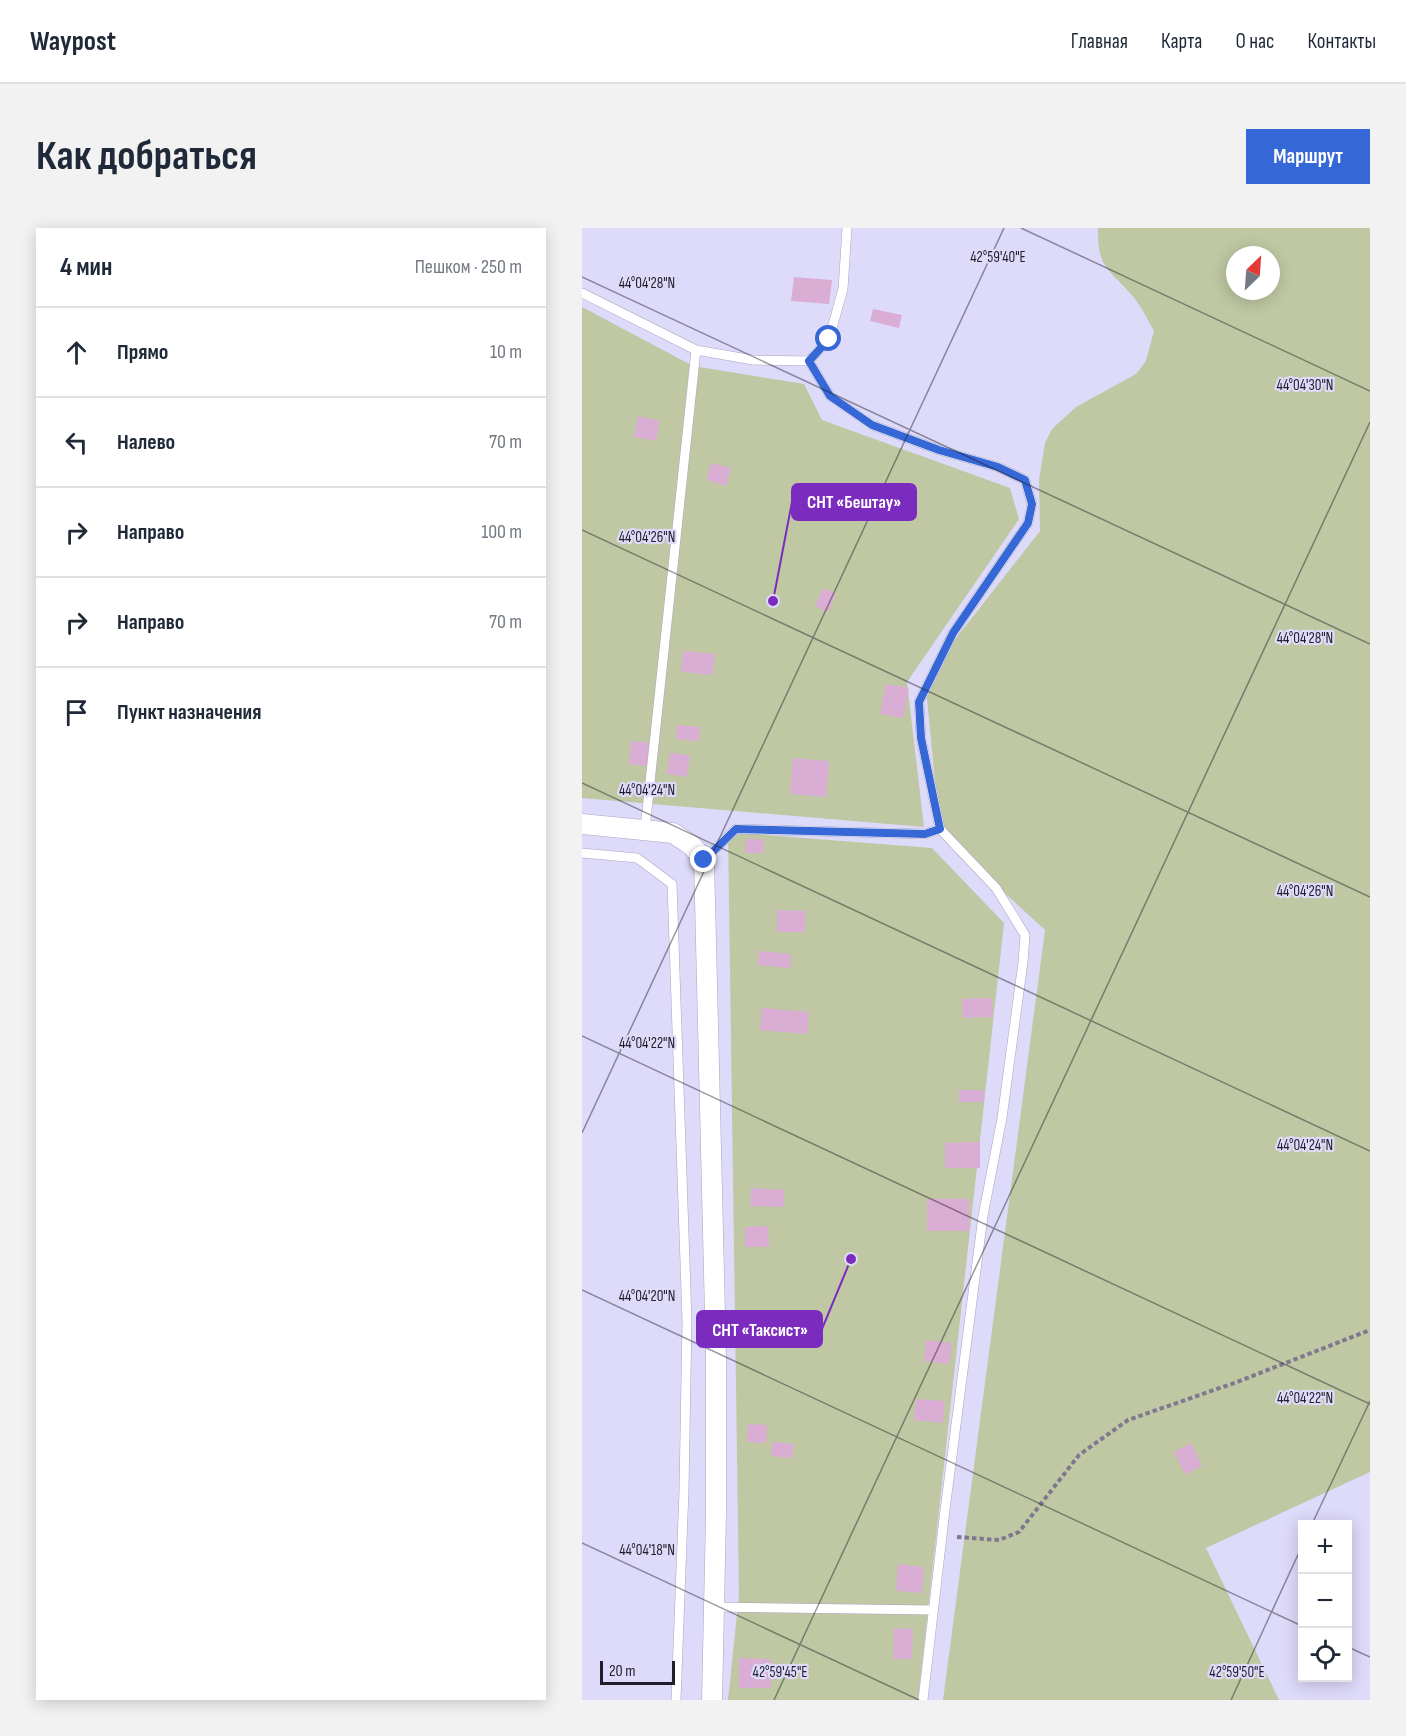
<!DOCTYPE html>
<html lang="ru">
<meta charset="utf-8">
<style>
:root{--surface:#fff;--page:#f2f2f3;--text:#1f2937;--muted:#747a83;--line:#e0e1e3;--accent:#3667d7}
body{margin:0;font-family:"Sofia Sans Condensed",sans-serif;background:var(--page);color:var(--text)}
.controls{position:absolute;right:18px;bottom:18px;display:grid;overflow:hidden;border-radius:0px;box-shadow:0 3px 15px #0003}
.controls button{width:54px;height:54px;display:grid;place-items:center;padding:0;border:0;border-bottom:2px solid var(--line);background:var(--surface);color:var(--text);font:30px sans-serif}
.compass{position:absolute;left:644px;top:18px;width:54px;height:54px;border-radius:50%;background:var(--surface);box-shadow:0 3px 15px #0003;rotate:25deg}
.scale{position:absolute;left:18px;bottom:15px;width:75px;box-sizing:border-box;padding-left:6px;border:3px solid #201e2a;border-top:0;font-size:16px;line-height:21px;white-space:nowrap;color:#201e2a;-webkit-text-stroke:4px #dedafa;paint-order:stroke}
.stop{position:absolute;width:18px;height:18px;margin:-14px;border:4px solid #3667d7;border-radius:50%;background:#fff}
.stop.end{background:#3667d7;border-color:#fff;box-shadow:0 2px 6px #0008}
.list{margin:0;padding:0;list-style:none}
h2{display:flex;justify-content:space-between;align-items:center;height:78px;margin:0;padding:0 24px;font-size:26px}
h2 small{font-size:20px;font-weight:400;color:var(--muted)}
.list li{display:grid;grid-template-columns:39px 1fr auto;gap:18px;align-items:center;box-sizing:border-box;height:90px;padding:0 24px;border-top:2px solid var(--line)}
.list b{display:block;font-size:22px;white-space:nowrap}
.list em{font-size:20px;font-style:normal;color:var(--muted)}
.icon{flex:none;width:33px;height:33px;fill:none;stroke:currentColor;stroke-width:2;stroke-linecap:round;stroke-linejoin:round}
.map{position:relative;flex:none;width:788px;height:1472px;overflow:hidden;border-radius:0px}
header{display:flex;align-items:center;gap:36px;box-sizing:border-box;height:84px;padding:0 30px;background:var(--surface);border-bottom:2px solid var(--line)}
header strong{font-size:28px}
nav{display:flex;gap:33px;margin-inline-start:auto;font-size:21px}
.intro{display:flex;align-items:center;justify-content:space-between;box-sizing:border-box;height:144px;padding:0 36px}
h1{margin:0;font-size:42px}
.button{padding:15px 27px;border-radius:0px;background:var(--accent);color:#fff;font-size:21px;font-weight:700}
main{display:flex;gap:36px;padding:0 36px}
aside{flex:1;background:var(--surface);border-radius:0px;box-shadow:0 3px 15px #0003}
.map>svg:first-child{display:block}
.green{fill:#bfc8a3;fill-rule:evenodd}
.building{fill:#daadd4}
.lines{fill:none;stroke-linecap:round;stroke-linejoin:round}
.lane-casing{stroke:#a8a5c3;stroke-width:10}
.street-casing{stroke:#a8a5c3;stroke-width:21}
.path{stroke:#7d7a90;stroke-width:4;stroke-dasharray:4.5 3;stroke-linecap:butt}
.lane{stroke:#fff;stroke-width:9}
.street{stroke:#fff;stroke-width:20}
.route{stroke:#3667d7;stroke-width:8}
.ticks{fill:none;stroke:#201e2a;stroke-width:1.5;stroke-opacity:0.45}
.ticks-label{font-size:15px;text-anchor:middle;fill:#201e2a;stroke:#dedafa;stroke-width:4.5;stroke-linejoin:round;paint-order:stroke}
.leader{fill:none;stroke:#7b2cbf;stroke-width:2}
.callout-dot{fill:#7b2cbf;stroke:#dedafa;stroke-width:2}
.callout{fill:#7b2cbf;stroke:#7b2cbf;stroke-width:2}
.callout-label{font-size:18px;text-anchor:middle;font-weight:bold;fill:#fff}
</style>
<header>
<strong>Waypost</strong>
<nav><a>Главная</a><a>Карта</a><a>О нас</a><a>Контакты</a></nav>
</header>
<div class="intro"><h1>Как добраться</h1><a class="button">Маршрут</a></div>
<main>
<aside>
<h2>4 мин<small>Пешком · 250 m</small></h2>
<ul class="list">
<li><svg class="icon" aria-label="ahead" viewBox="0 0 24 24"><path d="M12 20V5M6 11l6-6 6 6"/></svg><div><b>Прямо</b></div><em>10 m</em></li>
<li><svg class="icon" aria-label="left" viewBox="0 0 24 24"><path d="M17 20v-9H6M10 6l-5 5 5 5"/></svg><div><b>Налево</b></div><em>70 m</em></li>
<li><svg class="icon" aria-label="right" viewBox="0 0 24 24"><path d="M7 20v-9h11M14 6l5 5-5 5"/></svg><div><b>Направо</b></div><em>100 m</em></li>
<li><svg class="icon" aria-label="right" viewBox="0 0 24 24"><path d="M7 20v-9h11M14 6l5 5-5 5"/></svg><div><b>Направо</b></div><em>70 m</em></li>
<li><svg class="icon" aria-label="arrive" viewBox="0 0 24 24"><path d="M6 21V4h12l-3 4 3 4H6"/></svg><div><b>Пункт назначения</b></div></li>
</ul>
</aside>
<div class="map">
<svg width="788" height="1472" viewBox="0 0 788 1472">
<rect width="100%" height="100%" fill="#dedafa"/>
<!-- green -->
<path class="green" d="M516 0H788V1244L624 1320 697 1472H361L463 702 358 606 343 450 458 303 457 252 463 215 470 201 494 179 554 146 564 133 572 103C566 92 560 80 553 71 529 41 515 43 516 0ZM653 27H689V63H653Z
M0 79 111 138 222 156 240 192 428 260 437 291 325 454 342 599 0 570Z
M146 604 350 620 422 695 336 1472H146L157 1367Z"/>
<!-- building -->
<path class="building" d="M212 49 250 52 247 76 209 73Z
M291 81 320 87 317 100 288 93Z
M56 188 78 193 74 213 52 209Z
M129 235 149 240 144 258 125 252Z
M241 360 254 366 246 384 233 378Z
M101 423 133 426 130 447 99 444Z
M304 456 327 460 321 490 298 486Z
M95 497 118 499 117 513 94 511Z
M49 513 70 515 68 538 47 536Z
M88 525 108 527 105 549 85 546Z
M211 530 247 533 244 569 208 566Z
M164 611H182L181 625H163Z
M195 682 223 683V704H195Z
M177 723 209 726 208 740 176 737Z
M410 770 411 789 381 790 380 771Z
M180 780 227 784 225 806 178 802Z
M377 862H402V874H377Z
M398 914V940H363V915Z
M169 960 202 962V979L168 978Z
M345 971H387V1003H345Z
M186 998 187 1019H163V999Z
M192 1082 217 1083 216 1110 191 1109Z
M344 1112 370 1115 367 1136 342 1133Z
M334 1171 363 1173 361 1195 332 1192Z
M166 1196 185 1197 184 1215 165 1214Z
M190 1214 212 1216 210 1230 189 1228Z
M609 1215 620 1238 603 1246 592 1224Z
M316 1336 342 1339 340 1365 314 1363Z
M312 1400 331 1401 330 1431H311Z
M157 1430 189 1431V1460H157Z"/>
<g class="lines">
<!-- lane casing -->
<g class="lane-casing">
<path id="lane" d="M0 65 114 122 171 132 227 133 247 111 261 61 265 0
M227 133 248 168 290 197 357 222 416 239 443 252 450 276 446 295 371 405 337 474 339 510 358 601 414 660 443 707 441 734 420 890 401 988 363 1282 341 1472
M63 601 114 122
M0 625 55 630 90 656 105 1093 102 1262 94 1472
M122 631 154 601 343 606 358 601
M132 1379 351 1382"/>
</g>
<!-- street casing -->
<g class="street-casing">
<path id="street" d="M0 596 91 605 109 617 122 631 134 1128V1286L130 1472"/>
</g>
<!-- path -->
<path class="path" d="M375 1309 417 1312 437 1304 497 1227 546 1192 655 1154 788 1102"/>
<!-- lane -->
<use href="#lane" class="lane"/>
<!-- street -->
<use href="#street" class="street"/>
</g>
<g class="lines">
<!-- route -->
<path class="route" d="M122 632 154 601 343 606 358 601 339 510 337 474 371 405 446 295 450 276 443 252 416 239 357 222 290 197 248 168 227 133 247 111"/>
</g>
<!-- ticks -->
<path class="ticks" d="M439 0 788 163M0 49 788 416M0 302 788 669M0 555 788 923M0 808 788 1176M0 905 422 0M0 1062 720 1398M730 1296 788 1173M0 1315 337 1472M766 1419 788 1429M192 1472 788 194M649 1472 720 1318"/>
<g class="ticks-label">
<text x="416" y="34">42°59'40"E</text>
<text x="65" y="60">44°04'28"N</text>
<text x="723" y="162">44°04'30"N</text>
<text x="65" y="314">44°04'26"N</text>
<text x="723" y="415">44°04'28"N</text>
<text x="65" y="567">44°04'24"N</text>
<text x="723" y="668">44°04'26"N</text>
<text x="65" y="820">44°04'22"N</text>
<text x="723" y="922">44°04'24"N</text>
<text x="65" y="1073">44°04'20"N</text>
<text x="723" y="1175">44°04'22"N</text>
<text x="65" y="1327">44°04'18"N</text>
<text x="198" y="1449">42°59'45"E</text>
<text x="655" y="1449">42°59'50"E</text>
</g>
<!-- callouts -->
<path class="leader" d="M191 373L210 274M269 1031L240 1101"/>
<g class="callout-dot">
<circle cx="191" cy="373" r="6"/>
<circle cx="269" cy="1031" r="6"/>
</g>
<g class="callout">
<rect x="210" y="256" width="124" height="36" rx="6"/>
<rect x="115" y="1083" width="125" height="36" rx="6"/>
</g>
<g class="callout-label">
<text x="272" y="280">СНТ «Бештау»</text>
<text x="178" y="1108">СНТ «Таксист»</text>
</g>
</svg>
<div class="controls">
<button>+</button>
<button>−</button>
<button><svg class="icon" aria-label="locate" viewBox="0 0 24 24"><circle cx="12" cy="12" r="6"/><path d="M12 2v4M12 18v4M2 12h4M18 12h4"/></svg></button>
</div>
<svg class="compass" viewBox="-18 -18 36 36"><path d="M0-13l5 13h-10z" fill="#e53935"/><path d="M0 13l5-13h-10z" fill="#747a83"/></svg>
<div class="scale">20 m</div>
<div class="stop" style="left:247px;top:111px"></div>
<div class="stop end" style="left:122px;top:632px"></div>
</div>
</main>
